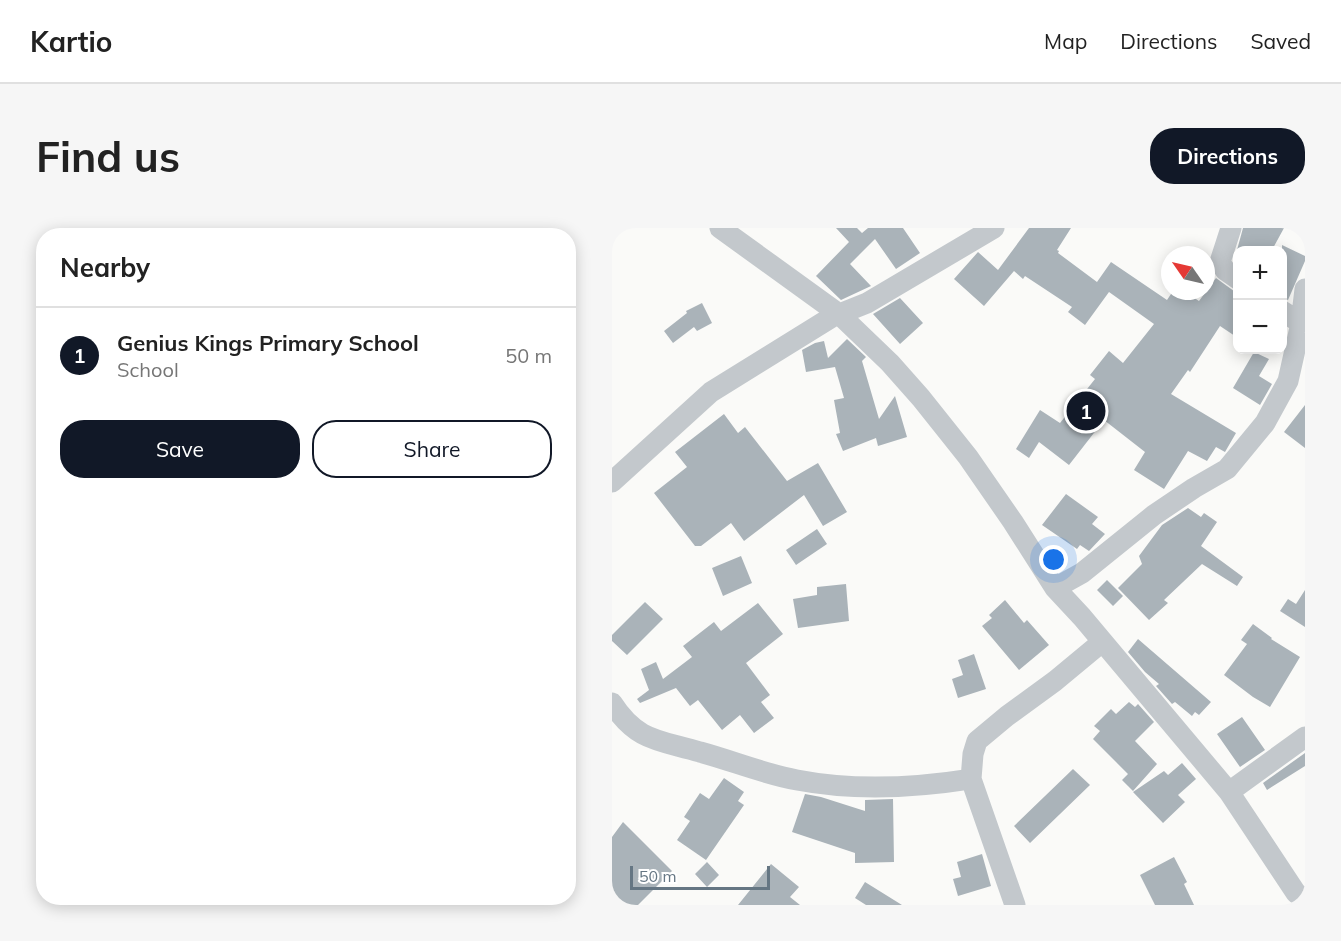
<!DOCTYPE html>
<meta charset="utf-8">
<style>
:root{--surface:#fff;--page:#f6f6f6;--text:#222;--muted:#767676;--line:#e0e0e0;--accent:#111827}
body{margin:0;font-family:Mulish,sans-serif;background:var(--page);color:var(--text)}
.controls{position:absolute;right:18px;top:18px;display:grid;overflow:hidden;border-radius:12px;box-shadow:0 3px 15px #0003}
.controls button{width:54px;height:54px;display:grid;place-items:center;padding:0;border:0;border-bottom:2px solid var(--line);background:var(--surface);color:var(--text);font:30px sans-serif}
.compass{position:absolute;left:549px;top:18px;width:54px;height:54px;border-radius:50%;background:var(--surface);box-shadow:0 3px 15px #0003;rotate:304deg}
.scale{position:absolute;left:18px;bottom:15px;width:140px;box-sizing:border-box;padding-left:6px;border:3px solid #657683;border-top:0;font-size:16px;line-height:21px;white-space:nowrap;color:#657683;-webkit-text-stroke:4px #fff;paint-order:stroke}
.you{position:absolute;left:442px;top:332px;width:21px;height:21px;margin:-15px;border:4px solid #fff;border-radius:50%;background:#1a73e8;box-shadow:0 0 0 9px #1a73e833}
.badge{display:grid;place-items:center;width:39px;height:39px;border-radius:50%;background:var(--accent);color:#fff;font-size:20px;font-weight:700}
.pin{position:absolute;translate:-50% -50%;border:3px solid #fff;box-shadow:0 2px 6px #0006}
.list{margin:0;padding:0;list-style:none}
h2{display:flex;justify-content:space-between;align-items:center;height:78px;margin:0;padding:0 24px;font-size:26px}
h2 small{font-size:20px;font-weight:400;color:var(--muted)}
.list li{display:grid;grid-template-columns:39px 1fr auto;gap:18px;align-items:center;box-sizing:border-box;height:96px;padding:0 24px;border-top:2px solid var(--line)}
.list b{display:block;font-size:22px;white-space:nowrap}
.list p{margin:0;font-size:20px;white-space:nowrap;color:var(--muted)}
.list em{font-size:20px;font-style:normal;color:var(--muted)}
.actions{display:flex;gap:12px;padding:18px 24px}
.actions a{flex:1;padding:14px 0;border:2px solid var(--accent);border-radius:24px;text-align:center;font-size:21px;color:var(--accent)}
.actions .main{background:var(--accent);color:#fff}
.map{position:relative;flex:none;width:693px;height:677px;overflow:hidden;border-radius:24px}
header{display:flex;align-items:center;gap:36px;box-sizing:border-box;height:84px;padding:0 30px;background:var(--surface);border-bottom:2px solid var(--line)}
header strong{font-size:28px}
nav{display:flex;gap:33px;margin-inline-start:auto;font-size:21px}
.intro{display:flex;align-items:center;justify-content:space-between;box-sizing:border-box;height:144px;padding:0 36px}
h1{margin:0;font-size:42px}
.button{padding:15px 27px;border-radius:24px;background:var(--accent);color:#fff;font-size:21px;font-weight:700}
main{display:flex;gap:36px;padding:0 36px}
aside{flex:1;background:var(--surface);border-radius:24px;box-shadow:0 3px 15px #0003}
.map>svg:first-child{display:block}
.building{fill:#aab3b9}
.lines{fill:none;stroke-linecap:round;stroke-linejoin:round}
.minor{stroke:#c3c8cc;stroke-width:21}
</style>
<header>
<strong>Kartio</strong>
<nav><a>Map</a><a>Directions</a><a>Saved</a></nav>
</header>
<div class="intro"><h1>Find us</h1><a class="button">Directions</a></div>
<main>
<aside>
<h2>Nearby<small></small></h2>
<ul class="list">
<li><span class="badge">1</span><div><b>Genius Kings Primary School</b><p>School</p></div><em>50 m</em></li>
</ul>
<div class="actions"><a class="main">Save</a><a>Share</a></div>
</aside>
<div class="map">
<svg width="693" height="677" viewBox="0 0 693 677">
<rect width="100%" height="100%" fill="#fafaf8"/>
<!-- building -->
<path class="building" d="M224 0H245L250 5 256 0H291L308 25 284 41 263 11 238 36 259 58 229 72 204 48 237 14Z
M417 0H459L445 22 447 23 446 25 485 54 499 34 555 72 561 63H572L587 73 604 50 626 66V110L608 98 578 144 576 142 559 166 624 205 613 224 604 219 595 233 576 223 552 261 522 242 533 224 492 192 457 237 427 214 417 230 404 221 428 182 448 195 483 151 478 147 497 123 511 135 542 96 497 64 473 97 456 84 460 79 413 48 411 51 402 43 372 78 342 51 366 24 386 42Z
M631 0H672L660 22H625Z
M670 17 693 28V33L676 72 670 70Z
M288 70 311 95 288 116 261 86Z
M90 75 100 95 85 103 82 99 61 115 52 103 75 85 74 83Z
M235 111 254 129 250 133 267 191 283 168 295 209 266 218 264 210 231 223 224 206 228 205 222 172 232 170 223 139 194 144 190 122 203 115 212 113 216 130Z
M642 124 657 131 647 148 660 156 648 177 621 160Z
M693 177V220L672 204Z
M112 186 126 205 133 199 175 253 206 235 235 284 211 298 192 267 132 313 119 295 89 318H83L42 265 75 239 63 224Z
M454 266 486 289 480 296 493 306 477 323 468 317 465 321 430 297Z
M576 280 589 289 592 285 605 294 589 318 631 349 625 358 590 336 552 372 556 375 537 392 506 360 530 336 527 328 550 297Z
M205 301 215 316 184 337 174 322Z
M129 328 140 355 111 368 100 340Z
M495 352 511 368 501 378 485 362Z
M234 356 237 393 186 400 181 371 205 367V359Z
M693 362V399L668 383 676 371 684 376Z
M393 372 412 395 415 392 437 417 407 442 370 398 380 390 377 387Z
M33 374 51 391 15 427 0 413V407Z
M146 375 171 406 134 435 158 467 149 474 162 490 142 505 128 487 110 502 86 472 78 478 64 460 28 475 25 471 37 462 29 441 44 434 51 451 80 429 71 418 102 394 109 403Z
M641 396 660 410 659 411 688 429 658 479 641 469 612 447 635 416 629 412Z
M526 411 599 474 587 487 583 484 580 488 563 474 560 476 544 458 547 456 533 444 516 424Z
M362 426 374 461 346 470 340 451 351 447 346 432Z
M517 474 523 479 526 476 542 494 523 513 545 536 521 563 510 552 516 546 481 511 488 503 482 498 499 481 504 486Z
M630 489 653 522 628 539 605 506Z
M693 525V538L655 562 651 555Z
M570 535 584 551 566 567 573 574 551 595 521 564 552 543 556 547Z
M461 541 478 557 418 615 402 598Z
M112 550 132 564 126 573 132 577 94 632 65 612 78 593 72 589 88 565 97 571Z
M193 566 209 569 253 583V572L281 571 282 634 243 635V625L180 604Z
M11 594 60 643 26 677H0V609Z
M370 626 379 658 346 668 341 651 349 649 345 634Z
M562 629 575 654 572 656 582 677H543L528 647Z
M95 634 107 647 95 659 83 646Z
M159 636 187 659 178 669 188 677H126Z
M253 654 290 677H254L243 670Z"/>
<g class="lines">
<!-- minor -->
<path class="minor" d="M108 0 227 86 278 135 309 170 356 229 401 294 443 360 470 389 617 564 684 665 693 671
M619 0 608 34 613 42 626 51
M670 83 689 95
M0 254 99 164 220 89 255 75 382 0
M443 360 470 345 542 287 582 260 615 241 653 195 676 153 689 95 693 61
M0 475C25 514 48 512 88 524 121 533 152 546 185 552 242 563 302 560 359 551
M617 564 693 509
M403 677 359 551 361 526 365 513 395 488 443 453 490 414"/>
</g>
</svg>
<div class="controls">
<button>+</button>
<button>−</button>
</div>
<svg class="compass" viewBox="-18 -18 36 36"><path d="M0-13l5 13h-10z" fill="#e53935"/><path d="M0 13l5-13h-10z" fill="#767676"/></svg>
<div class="scale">50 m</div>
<div class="you"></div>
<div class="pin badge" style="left:474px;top:183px">1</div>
</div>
</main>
